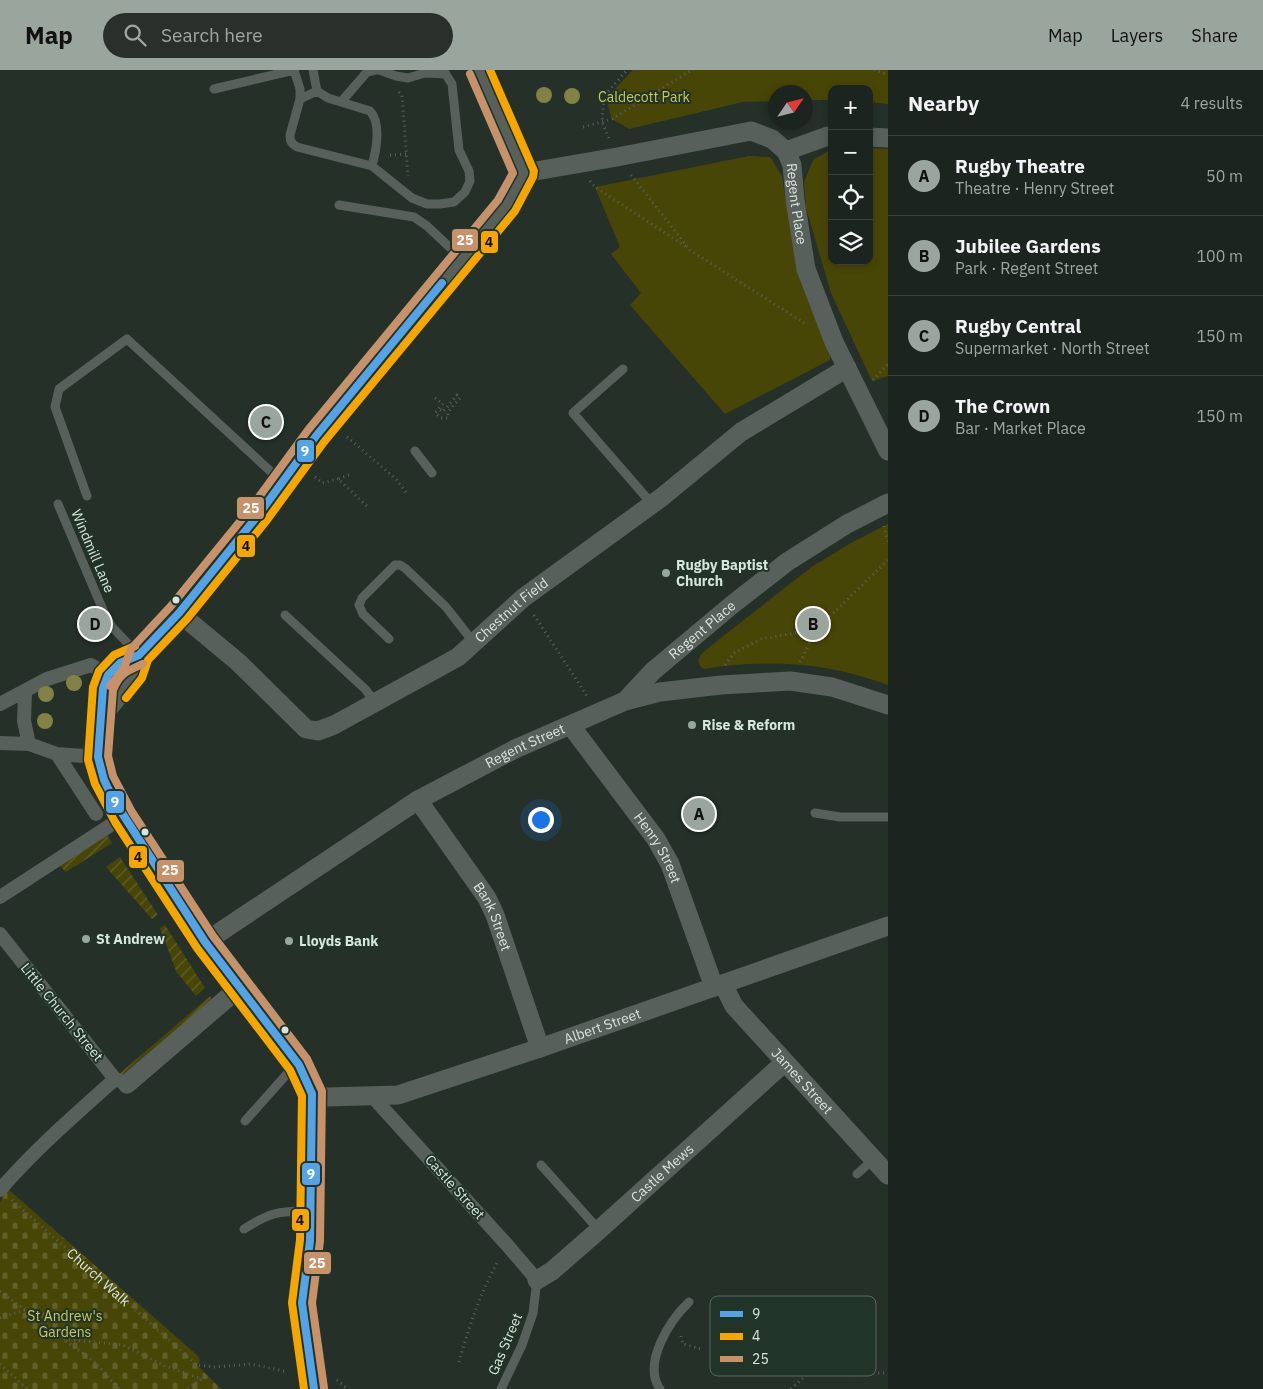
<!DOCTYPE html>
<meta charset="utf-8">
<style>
:root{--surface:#1c241f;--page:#29302c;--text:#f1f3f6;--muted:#a0a4a4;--line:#3a413d;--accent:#99a59d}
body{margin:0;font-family:"IBM Plex Sans",sans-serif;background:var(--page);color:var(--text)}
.controls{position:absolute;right:15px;top:15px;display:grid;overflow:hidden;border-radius:10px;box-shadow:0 2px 8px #0003}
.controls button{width:45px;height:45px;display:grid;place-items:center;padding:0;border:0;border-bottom:1px solid var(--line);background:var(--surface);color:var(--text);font:25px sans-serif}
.compass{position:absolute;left:768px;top:15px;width:45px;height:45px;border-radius:50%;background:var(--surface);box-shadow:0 2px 8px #0003;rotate:55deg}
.you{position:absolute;left:540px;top:749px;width:18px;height:18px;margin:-12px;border:4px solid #fff;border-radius:50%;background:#1a73e8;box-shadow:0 0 0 8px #1a73e833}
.badge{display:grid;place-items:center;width:32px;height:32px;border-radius:50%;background:var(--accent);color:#111;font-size:16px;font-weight:700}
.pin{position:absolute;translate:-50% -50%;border:2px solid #fff;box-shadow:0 1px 5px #0006}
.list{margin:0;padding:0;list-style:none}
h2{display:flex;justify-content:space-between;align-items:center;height:65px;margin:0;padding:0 20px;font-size:21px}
h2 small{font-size:16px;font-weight:400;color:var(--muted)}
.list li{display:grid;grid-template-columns:32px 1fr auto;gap:15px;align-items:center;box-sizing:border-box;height:80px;padding:0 20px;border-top:1px solid var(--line)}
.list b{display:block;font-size:19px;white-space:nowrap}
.list p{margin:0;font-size:16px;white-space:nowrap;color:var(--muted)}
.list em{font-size:16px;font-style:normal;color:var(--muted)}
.icon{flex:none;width:28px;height:28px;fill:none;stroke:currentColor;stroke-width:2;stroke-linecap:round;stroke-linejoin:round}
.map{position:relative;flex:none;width:888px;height:1319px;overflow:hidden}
header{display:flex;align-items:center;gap:30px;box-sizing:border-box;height:70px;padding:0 25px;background:var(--accent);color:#111}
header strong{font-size:24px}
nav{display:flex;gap:28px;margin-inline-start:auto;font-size:18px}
.search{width:350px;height:45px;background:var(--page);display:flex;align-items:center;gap:12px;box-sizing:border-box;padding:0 18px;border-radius:28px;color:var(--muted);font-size:19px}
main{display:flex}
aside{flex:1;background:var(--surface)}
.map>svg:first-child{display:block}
.cemetery{fill:url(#cemetery-stones)}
.park{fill:#484606}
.garden{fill:url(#garden-furrows)}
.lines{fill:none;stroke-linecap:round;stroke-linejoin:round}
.path{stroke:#5b625e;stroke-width:3;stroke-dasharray:1 4;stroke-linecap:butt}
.service{stroke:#57605a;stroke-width:9}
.pedestrian{stroke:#57605a;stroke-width:14}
.minor{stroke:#57605a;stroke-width:19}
.secondary{stroke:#57605a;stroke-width:26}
.bus-1-casing{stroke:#213428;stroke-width:11}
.bus-2-casing{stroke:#213428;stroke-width:11}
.bus-3-casing{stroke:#213428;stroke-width:11}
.bus-1{stroke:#53a3e8;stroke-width:8}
.bus-2{stroke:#f7a600;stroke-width:8}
.bus-3{stroke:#c7916a;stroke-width:8}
.tree{fill:#828246}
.poi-dot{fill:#99a59d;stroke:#213428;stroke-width:2}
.bus-dot{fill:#d8e4dc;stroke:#213428;stroke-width:2}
.labels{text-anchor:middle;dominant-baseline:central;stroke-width:4;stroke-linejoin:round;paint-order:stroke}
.park-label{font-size:14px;fill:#cec65e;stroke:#213428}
.street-label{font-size:14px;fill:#d8e4dc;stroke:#213428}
.poi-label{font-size:14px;font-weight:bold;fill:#d8e4dc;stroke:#213428;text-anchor:start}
.key{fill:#213428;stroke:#58695e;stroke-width:1}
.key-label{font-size:14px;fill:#d8e4dc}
.line-badge{stroke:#213428;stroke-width:2}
.badge-label{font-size:14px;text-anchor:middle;font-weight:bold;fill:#fff}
.pale-badge-label{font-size:14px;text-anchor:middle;font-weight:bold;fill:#111}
</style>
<header>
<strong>Map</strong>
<div class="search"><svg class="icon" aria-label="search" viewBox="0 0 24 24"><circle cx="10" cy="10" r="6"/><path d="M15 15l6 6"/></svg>Search here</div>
<nav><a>Map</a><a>Layers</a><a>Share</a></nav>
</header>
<main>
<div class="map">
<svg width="888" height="1319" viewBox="0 0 888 1319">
<defs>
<pattern id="cemetery-stones" width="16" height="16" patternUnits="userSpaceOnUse" patternTransform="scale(1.25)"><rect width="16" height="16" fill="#484606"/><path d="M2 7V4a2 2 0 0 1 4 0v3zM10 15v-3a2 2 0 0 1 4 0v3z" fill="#62612a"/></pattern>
<pattern id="garden-furrows" width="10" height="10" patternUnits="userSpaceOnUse" patternTransform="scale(1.25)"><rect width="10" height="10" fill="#484606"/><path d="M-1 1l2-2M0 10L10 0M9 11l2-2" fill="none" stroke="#62612a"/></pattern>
</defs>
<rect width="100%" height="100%" fill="#253029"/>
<!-- cemetery -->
<path class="cemetery" d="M8 1119 198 1286 200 1292 197 1295 221 1319H0V1132Z"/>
<!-- park -->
<path class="park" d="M633 0H888V34L869 32V19H832V30H806V22H776L775 31 743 32 629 59 612 49 606 28Z
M869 78 888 79V306L872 311 831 223 806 138 804 112 813 90 828 81 832 80V191H869Z
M749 86 770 87 782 106 786 133 831 279 830 290 725 344 630 235 641 223 611 184 620 177 595 117Z
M888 454V615C825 592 768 589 703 599 694 591 700 585 708 578L813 496 851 473Z"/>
<!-- garden -->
<path class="garden" d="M106 763 112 773 66 802 57 793Z
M120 787 158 845 152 849 106 797Z
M165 855 205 918 196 926 176 901 160 858Z
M210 926 212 930 123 1010 118 1005Z"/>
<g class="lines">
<!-- path -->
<g class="path">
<path d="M874 0 888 5"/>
<path d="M399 22 402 25 408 106"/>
<path d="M583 57 612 49 692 0"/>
<path d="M609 68 602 52 604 26 627 0"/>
<path d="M390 85 406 84"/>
<path d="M631 105 690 180 804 253"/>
<path d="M590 111 595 117 688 178"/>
<path d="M873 310 888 294"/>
<path d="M435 328 443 334 435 343 441 348H448V342L460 328 457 325 443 342 439 339"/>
<path d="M347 367 396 409 408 425"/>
<path d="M349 405 338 409 367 436"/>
<path d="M315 407 322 413 338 409"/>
<path d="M884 456 888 472"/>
<path d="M534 545 587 626"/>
<path d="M800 592 816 560"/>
<path d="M725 595 734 583 761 569 817 559 888 490"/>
<path id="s1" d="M12 1130 197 1295 215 1297 251 1294 284 1301 287 1300"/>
<path d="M0 1221 65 1269 123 1275 165 1296 202 1309"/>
<path d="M0 1248 25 1240"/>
<path d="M681 1266 683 1274 701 1279"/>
<path d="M66 1271 96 1293 119 1319"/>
<path d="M459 1292C469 1257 480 1223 498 1191"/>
<path d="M0 1294 27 1319"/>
<path d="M337 1310 348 1319"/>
<path d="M188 1319 207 1305"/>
<path d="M791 1319 812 1300 852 1305 863 1303H888"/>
</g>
<!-- service -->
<path class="service" d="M294 0 300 19V29L290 65C290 72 292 74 297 77L372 96 412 128 427 134H440L454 132 465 122 470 111 469 101 459 80 452 14 443 0
M313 0 317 21 328 28 370 41C382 54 376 81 372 96
M379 0 396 6 408 8 425 3 446 4
M214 19 294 0
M300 29 317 21
M341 32 367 2 376 0
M339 135 414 147 427 156 460 187
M623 299 573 343 652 434
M415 381 432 403
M87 426 55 337 59 319 127 269 281 411
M58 434 103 540 112 557 137 583
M285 545 365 619 376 633
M389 569 363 544 359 535 362 528 395 495H400L405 498 446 537 474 573
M815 743 840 747H888
M245 1051 286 1005 297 997
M541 1095 599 1160
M857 1104 874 1089
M244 1159C269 1143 278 1141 307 1141
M501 1319 522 1275 533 1243 537 1210
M660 1319C642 1293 670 1250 689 1232"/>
<!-- pedestrian -->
<path class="pedestrian" d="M25 622 24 651 29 674
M0 634 47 609 91 595 108 605
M0 673 29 674 57 684 98 687
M57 684 96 744
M0 827 123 747
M0 864 115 1009 127 1014
M371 1025 508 1176 537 1210
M0 1120C35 1079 75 1045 115 1009"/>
<!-- minor -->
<g class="minor">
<path d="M869 67 888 68"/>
<path d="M786 81 828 66H832"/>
<path id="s2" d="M524 103 617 87 751 61 772 69 786 81 792 95 795 130 806 199 834 272 888 381"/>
<path id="s3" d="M179 543 238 592 306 659 318 661 334 655 458 587 523 528 662 427 741 362 847 298"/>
<path id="s4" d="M625 631 653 601 733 534 787 492 847 454 888 433"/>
<path id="s5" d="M571 656 656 769 670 794 714 917"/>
<path id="s6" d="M418 730 487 828 495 845 540 978"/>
<path id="s7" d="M205 872 418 730 515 679 625 631 660 622 721 615 790 611 832 617 888 635"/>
<path id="s8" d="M723 914 734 936 888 1105"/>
<path d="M127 1014 239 918"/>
<path id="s9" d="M312 1024 327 1027 398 1025 540 978 888 856"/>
<path id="s10" d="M537 1210 552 1201 599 1160 785 992"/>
</g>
<!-- secondary -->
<path class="secondary" d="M139 585 120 593 114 598 108 605 103 618 98 687 104 710 123 747 205 872 299 995 312 1024 310 1171 302 1233 314 1319
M101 642 133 603 139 585 179 543 259 444 316 366 506 136 524 103 479 0"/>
<!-- bus-1 casing -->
<g class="bus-1-casing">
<path id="bus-1" d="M314 1319 302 1233 310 1171 312 1024 299 995 205 872 113 729 104 710 98 687 103 618 108 605 120 593 139 585 179 543 259 444 316 366 442 213"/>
</g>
<!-- bus-2 casing -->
<g class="bus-2-casing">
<path id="bus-2" d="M135 576 114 585 99 601 93 617 88 690 95 714 115 752 197 878 290 1000 302 1026 300 1170 292 1233 304 1319
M126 628 142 608 148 590 187 549 267 450 324 372 515 141 533 107 534 101 490 0"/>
</g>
<!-- bus-3 casing -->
<g class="bus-3-casing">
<path id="bus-3" d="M143 594C127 601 120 603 113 620L108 686 113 706 132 742 213 866 307 989 322 1021 320 1171 312 1233 324 1318
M110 616 124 598 131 579 171 536 251 438 308 360 498 130 513 103 470 4"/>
</g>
<!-- bus-1 -->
<use href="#bus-1" class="bus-1"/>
<!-- bus-2 -->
<use href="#bus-2" class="bus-2"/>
<!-- bus-3 -->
<use href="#bus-3" class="bus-3"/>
</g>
<!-- trees -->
<g class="tree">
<circle cx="544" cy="25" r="8"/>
<circle cx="572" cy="26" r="8"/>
<circle cx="74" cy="613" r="8"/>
<circle cx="46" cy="624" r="8"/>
<circle cx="45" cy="651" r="8"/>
</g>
<!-- markers -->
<g class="poi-dot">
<circle cx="666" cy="503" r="5"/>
<circle cx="692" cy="655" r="5"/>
<circle cx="86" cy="869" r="5"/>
<circle cx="289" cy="871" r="5"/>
</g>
<g class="bus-dot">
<circle cx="176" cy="530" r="4.5"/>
<circle cx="145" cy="762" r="4.5"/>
<circle cx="285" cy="960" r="4.5"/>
</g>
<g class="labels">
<!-- park labels -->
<g class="park-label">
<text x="644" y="27">Caldecott Park</text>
<text x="65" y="1246">St Andrew's<tspan x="65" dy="16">Gardens</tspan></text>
</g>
<!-- street labels -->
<g class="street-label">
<text stroke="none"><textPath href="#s2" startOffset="326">Regent Place</textPath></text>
<text transform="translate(93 481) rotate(67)">Windmill Lane</text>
<text stroke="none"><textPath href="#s3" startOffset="414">Chestnut Field</textPath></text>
<text stroke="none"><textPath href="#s4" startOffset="105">Regent Place</textPath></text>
<text stroke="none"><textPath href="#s7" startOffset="376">Regent Street</textPath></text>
<text stroke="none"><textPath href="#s5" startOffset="150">Henry Street</textPath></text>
<text stroke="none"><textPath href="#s6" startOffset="139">Bank Street</textPath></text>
<text transform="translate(62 942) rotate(51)">Little Church Street</text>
<text stroke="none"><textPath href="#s9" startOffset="302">Albert Street</textPath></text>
<text stroke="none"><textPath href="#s8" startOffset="126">James Street</textPath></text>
<text stroke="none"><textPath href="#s10" startOffset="165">Castle Mews</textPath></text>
<text transform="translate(455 1117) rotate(48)">Castle Street</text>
<text stroke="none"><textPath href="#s1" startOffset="116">Church Walk</textPath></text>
<text transform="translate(505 1274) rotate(-67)">Gas Street</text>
</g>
<!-- poi labels -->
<g class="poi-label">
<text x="676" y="495">Rugby Baptist<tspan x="676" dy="16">Church</tspan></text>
<text x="702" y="655">Rise &amp; Reform</text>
<text x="96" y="869">St Andrew</text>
<text x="299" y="871">Lloyds Bank</text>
</g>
</g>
<!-- legend -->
<rect x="710" y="1226" width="166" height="80" rx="8" class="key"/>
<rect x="720" y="1241" width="23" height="6" fill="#53a3e8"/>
<rect x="720" y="1263" width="23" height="7" fill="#f7a600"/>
<rect x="720" y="1286" width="23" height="6" fill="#c7916a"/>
<g class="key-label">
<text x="752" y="1249">9</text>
<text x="752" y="1271">4</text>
<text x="752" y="1294">25</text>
</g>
<g class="line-badge">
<rect x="451" y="158" width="28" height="24" rx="5" fill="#c7916a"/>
<rect x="480" y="160" width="19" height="24" rx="5" fill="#f7a600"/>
<rect x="296" y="369" width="19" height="24" rx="5" fill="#53a3e8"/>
<rect x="236" y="426" width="29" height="24" rx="5" fill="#c7916a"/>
<rect x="236" y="464" width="20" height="24" rx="5" fill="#f7a600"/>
<rect x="105" y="720" width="20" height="24" rx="5" fill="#53a3e8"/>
<rect x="128" y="775" width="20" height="24" rx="5" fill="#f7a600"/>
<rect x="156" y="789" width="29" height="24" rx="5" fill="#c7916a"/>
<rect x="301" y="1092" width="20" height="24" rx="5" fill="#53a3e8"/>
<rect x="291" y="1138" width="19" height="24" rx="5" fill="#f7a600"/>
<rect x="303" y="1181" width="29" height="24" rx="5" fill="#c7916a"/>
</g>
<g class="badge-label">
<text x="465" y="175">25</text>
<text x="305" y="386">9</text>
<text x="251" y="443">25</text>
<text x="115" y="737">9</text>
<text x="170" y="805">25</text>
<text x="311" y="1109">9</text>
<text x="317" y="1198">25</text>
</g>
<g class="pale-badge-label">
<text x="489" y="177">4</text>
<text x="246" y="481">4</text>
<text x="138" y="792">4</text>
<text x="300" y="1155">4</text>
</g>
</svg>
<div class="controls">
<button>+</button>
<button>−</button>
<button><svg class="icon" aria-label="locate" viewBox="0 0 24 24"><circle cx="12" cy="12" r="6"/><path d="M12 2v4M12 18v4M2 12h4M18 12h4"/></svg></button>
<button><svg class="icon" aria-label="layers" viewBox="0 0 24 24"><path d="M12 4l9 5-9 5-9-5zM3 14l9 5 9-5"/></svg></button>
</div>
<svg class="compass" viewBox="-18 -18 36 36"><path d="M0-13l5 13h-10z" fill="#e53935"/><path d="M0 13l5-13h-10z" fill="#a0a4a4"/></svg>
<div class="you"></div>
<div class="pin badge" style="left:699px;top:744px">A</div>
<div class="pin badge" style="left:813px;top:554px">B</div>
<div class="pin badge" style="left:266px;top:352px">C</div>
<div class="pin badge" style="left:95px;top:554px">D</div>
</div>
<aside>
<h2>Nearby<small>4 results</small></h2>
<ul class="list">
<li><span class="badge">A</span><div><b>Rugby Theatre</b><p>Theatre · Henry Street</p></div><em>50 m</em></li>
<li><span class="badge">B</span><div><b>Jubilee Gardens</b><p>Park · Regent Street</p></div><em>100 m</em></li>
<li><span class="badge">C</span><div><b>Rugby Central</b><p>Supermarket · North Street</p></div><em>150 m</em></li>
<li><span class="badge">D</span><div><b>The Crown</b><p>Bar · Market Place</p></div><em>150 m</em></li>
</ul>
</aside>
</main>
